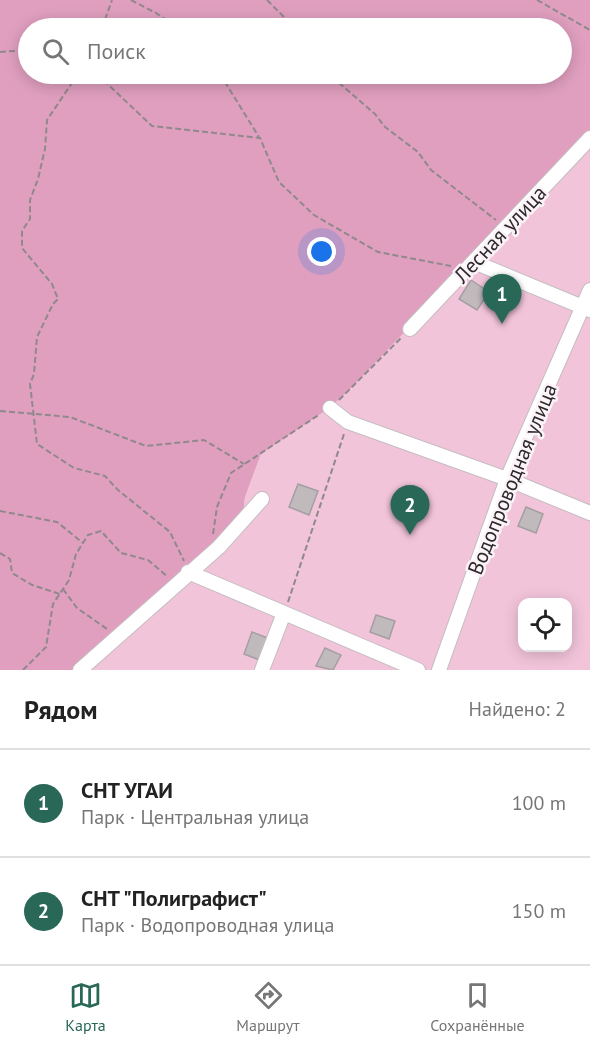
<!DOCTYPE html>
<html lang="ru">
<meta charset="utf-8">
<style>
:root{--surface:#fff;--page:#f6f6f6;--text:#222;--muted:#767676;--line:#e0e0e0;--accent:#296856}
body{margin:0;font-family:"PT Sans",sans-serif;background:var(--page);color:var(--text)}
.controls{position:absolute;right:18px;bottom:18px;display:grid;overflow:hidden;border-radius:12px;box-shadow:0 3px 15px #0003}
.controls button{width:54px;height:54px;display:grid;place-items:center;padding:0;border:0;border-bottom:2px solid var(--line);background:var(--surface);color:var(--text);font:30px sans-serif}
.you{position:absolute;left:322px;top:252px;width:21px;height:21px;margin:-15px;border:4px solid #fff;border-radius:50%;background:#1a73e8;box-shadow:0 0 0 9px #1a73e833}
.badge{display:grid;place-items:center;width:39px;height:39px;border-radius:50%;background:var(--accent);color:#fff;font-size:20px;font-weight:700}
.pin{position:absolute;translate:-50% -50px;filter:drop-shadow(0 2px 3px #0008)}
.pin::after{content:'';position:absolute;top:32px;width:21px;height:18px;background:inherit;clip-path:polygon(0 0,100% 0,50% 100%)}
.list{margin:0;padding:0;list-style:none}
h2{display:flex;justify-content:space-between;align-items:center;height:78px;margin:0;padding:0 24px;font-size:26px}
h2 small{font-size:20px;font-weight:400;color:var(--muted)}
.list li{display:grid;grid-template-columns:39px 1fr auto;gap:18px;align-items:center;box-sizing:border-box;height:108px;padding:0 24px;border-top:2px solid var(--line)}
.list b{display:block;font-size:22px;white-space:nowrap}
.list p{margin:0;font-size:20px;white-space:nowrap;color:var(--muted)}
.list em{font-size:20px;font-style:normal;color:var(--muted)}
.icon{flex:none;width:33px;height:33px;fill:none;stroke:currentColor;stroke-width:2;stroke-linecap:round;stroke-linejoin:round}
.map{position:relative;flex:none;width:590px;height:670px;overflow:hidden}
.search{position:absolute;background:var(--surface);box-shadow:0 3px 15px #0003;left:18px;right:18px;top:18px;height:66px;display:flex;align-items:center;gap:15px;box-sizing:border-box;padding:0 21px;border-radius:33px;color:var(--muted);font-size:22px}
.sheet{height:294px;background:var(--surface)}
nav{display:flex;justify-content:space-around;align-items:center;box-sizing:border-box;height:84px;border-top:2px solid var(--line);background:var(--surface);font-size:16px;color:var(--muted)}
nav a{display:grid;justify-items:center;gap:3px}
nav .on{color:var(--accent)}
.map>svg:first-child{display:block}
.green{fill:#f2c4da;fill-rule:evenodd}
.forest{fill:#e09fbf;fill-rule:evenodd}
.building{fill:#c1babd;stroke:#a59ea1;stroke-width:1.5}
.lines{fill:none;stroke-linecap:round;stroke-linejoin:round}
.minor-casing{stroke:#c5bdc1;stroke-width:16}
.path{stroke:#8f898c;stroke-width:2;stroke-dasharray:6 3;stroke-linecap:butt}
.minor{stroke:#fff;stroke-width:14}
.labels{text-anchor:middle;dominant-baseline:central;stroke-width:5;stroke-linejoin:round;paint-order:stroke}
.street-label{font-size:21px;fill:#2c292a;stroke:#fbf3f7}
</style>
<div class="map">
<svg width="590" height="670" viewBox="0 0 590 670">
<rect width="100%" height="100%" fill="#fbf3f7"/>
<!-- green -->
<path class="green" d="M590 138V670H80L242 523 245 497 261 454 328 409ZM522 602H568V648H522Z"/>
<!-- forest -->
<path class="forest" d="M0 0H590V138L349 390 328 409 261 454 245 497 242 523 80 670H0ZM28 28H562V74H28Z"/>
<!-- building -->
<path class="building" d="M471 280 489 292 477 310 459 299Z
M298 484 318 491 309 515 289 507Z
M526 507 543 514 536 533 518 526Z
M376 615 395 621 389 639 370 632Z
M252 632 270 639 262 661 244 654Z
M325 648 341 655 333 670 316 666Z"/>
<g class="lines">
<!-- minor casing -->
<g class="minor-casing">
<path id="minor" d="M474 262 590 310
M410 329 590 138
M330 408 348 422 507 479 590 513
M188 572 418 670
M80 670 219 547 262 499
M262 670 284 613
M439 670 507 479 590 290"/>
</g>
<!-- path -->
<path class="path" d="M131 0 156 13 178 28
M267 0 295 28
M537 0 590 30
M102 28 112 0
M0 52 28 50
M78 74 47 120 45 149 38 179 30 200V219L22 231V248L52 284 58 299 53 304 37 337 34 374 30 384 37 444 74 468 105 476 118 490 170 532 184 561
M97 74 152 126 260 138 279 182 314 215 378 252 451 266
M220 74 259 137
M323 74 338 82 375 114 385 127 418 152 431 170 496 220
M339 400 401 338
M0 411 70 417 146 446 204 440 244 464
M0 511 57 522 83 543
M213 534 217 507 231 473 320 414
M0 553 10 559 12 573 32 585 60 594
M63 589 77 608 107 629
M288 602 344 434
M23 670 46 647 53 604 69 580 76 554 88 535 101 531 121 553 148 560 168 577"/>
<!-- minor -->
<use href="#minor" class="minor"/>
</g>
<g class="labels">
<!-- street labels -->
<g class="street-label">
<text transform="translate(500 234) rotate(-47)">Лесная улица</text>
<text transform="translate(512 479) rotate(-68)">Водопроводная улица</text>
</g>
</g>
</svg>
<div class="controls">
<button><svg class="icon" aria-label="locate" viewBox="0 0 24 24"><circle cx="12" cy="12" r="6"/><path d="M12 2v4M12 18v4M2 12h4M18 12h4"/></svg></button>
</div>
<div class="you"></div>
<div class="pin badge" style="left:502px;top:324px">1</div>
<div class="pin badge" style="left:410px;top:535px">2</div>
<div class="search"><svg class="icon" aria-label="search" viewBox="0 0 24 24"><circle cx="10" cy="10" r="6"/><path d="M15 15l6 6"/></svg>Поиск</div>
</div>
<section class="sheet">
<h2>Рядом<small>Найдено: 2</small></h2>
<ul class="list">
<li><span class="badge">1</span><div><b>СНТ УГАИ</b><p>Парк · Центральная улица</p></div><em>100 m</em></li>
<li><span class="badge">2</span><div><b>СНТ &quot;Полиграфист&quot;</b><p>Парк · Водопроводная улица</p></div><em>150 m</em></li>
</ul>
</section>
<nav>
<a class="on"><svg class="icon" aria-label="map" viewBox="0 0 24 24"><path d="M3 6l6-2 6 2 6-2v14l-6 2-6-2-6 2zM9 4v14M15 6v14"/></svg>Карта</a>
<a><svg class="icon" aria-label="directions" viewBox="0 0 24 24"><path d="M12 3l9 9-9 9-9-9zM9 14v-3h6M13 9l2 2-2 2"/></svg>Маршрут</a>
<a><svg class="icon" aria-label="saved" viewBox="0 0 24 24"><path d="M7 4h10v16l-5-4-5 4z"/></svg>Сохранённые</a>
</nav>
